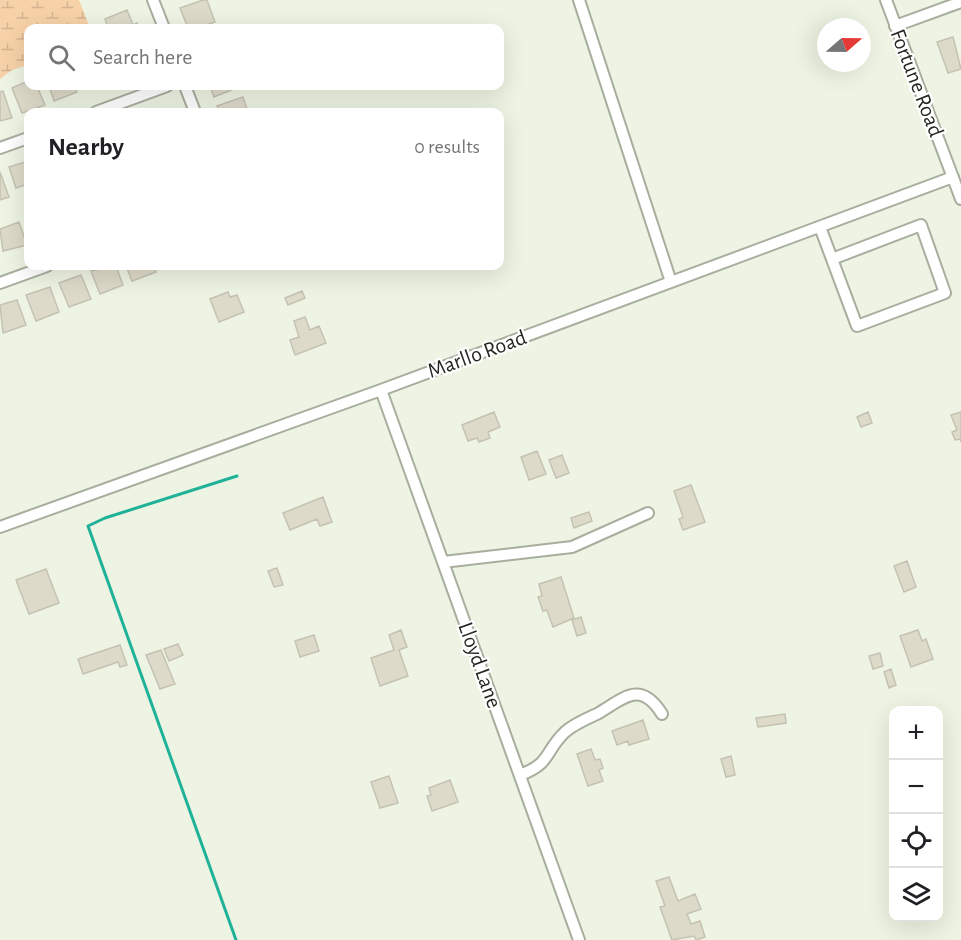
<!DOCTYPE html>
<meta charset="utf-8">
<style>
:root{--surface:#fff;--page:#f2f2f2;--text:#202124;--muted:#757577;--line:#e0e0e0}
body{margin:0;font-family:"Alegreya Sans",sans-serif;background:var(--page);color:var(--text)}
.controls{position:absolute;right:18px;bottom:18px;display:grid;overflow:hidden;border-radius:12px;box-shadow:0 6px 24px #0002}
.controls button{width:54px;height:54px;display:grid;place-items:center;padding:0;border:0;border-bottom:2px solid var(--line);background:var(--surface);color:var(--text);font:30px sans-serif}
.compass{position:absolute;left:817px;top:18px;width:54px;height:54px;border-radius:50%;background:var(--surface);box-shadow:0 6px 24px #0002;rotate:70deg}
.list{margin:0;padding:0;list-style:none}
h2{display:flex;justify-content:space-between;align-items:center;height:78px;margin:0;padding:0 24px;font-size:26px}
h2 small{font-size:20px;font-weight:400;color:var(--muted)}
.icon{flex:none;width:33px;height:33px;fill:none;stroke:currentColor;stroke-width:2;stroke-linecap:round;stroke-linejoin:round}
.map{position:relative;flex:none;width:961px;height:940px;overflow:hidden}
.search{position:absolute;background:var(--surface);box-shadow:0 6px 24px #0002;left:24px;top:24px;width:480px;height:66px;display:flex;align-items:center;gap:15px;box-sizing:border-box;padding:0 21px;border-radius:12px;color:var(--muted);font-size:22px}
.panel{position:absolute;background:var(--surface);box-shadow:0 6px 24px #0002;left:24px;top:108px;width:480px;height:162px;border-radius:12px}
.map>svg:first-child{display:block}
.wetland{fill:url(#wetland-marsh)}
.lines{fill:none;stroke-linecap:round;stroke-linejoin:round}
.stream{stroke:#20b199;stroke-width:3}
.building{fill:#dedac9;stroke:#c6c2b2;stroke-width:1.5}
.minor-casing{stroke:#a8ae9e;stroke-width:14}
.minor{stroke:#fff;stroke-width:10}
.labels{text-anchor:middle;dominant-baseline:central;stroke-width:4.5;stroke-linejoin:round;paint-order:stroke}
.street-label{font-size:22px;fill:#242720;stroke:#fff}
</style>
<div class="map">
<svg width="961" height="940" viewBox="0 0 961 940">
<defs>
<pattern id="wetland-marsh" width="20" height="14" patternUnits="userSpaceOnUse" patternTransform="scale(1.5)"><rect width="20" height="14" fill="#f7d2a8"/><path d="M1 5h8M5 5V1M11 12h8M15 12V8" fill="none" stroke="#d4b490"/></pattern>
</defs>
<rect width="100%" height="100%" fill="#eef4e3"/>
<!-- wetland -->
<path class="wetland" d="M0 0H79L90 28H28V65L12 70 0 79Z"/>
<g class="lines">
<!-- stream -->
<path class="stream" d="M236 940 88 526 105 518 237 476"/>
</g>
<!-- building -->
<path class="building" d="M203 0H207L215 22 197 28H188L180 8Z
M127 10 133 25 137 23 139 28H108L105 19Z
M953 37 961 69 948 73 937 42Z
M28 81V86H37L45 105 22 113 12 88Z
M49 86H74L77 92 54 101Z
M210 86H239V87L214 97Z
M3 91 12 118 0 121V92Z
M243 97 248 112H220L217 106Z
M28 161V184L16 188 9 167Z
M0 172 9 197 0 200Z
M19 222 27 245 3 251 0 229Z
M116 266 123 285 100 294 91 271Z
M126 266H153L156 272 132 281Z
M81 275 91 299 69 307 59 283Z
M50 287 59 312 36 321 26 295Z
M302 291 305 298 288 305 285 298Z
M228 292 230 297 237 295 244 312 219 322 210 299Z
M17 300 26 325 3 333 0 305Z
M305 317 310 330 319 326 326 343 295 355 290 340 299 337 294 321Z
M494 412 500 427 488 432 490 438 479 442 477 438 468 441 462 425Z
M868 412 872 423 861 427 857 417Z
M961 412V442L960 439 955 440 952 432 957 430 951 415Z
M537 451 546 474 529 480 521 457Z
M562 455 569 473 556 478 549 460Z
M691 485 705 522 683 530 679 519 683 517 674 491Z
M323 497 332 522 320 526 317 519 290 530 283 513Z
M589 512 592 521 574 528 571 518Z
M907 561 916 587 904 592 894 566Z
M277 568 283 585 274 587 268 571Z
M46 569 59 603 29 614 16 580Z
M561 577 574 618 553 627 547 610 543 611 538 597 542 596 539 584Z
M581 617 586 633 577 636 572 620Z
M401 630 407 647 399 650 408 676 380 686 371 658 394 650 389 635Z
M918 630 922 641 926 639 933 659 911 667 900 636Z
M314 635 319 651 300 657 295 641Z
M178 644 183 655 169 661 164 649Z
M120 645 127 665 120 667 118 662 83 674 78 659Z
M161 650 175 684 160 689 146 655Z
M880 653 883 666 873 669 869 656Z
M891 669 896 685 889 688 884 672Z
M785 714 786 723 758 727 756 718Z
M643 720 649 739 629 745 628 741 617 745 612 731Z
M591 749 595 760 600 759 603 768 599 770 603 781 588 786 577 754Z
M731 756 735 775 726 777 721 759Z
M389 776 398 803 380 808 371 782Z
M450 780 458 802 432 811 427 796 431 795 429 788Z
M669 877 678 901 695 894 701 909 687 914 691 924 700 921 705 937 696 940 694 936 672 940 660 907 665 906 656 881Z"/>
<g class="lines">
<!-- minor casing -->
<g class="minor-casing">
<path id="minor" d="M153 0 164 28
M579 0 671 282
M886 0 961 199
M895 26 961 2
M185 86 195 112
M96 112 167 86
M0 148 28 138
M820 227 857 326 945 293 921 225 832 259
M0 283 47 266
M381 390 579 940
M0 527 381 390 953 177
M443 562 572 547 648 513
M520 775C552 763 544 752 565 732 574 724 586 719 597 714 623 699 640 679 662 714"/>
</g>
<!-- minor -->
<use href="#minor" class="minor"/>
</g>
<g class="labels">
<!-- street labels -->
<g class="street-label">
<text transform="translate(917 83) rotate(69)">Fortune Road</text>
<text transform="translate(477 354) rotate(-20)">Marllo Road</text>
<text transform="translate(480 665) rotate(70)">Lloyd Lane</text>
</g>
</g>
</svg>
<div class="controls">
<button>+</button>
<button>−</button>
<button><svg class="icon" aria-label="locate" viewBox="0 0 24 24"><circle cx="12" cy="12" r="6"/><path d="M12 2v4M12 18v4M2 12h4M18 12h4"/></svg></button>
<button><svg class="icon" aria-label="layers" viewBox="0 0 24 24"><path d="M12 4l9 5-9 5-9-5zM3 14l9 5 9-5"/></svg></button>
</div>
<svg class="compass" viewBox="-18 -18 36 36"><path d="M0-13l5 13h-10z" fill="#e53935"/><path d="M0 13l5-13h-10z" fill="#757577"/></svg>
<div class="search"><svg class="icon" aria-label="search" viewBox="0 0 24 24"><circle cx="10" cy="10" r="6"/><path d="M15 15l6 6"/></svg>Search here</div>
<section class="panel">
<h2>Nearby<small>0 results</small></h2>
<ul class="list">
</ul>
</section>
</div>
